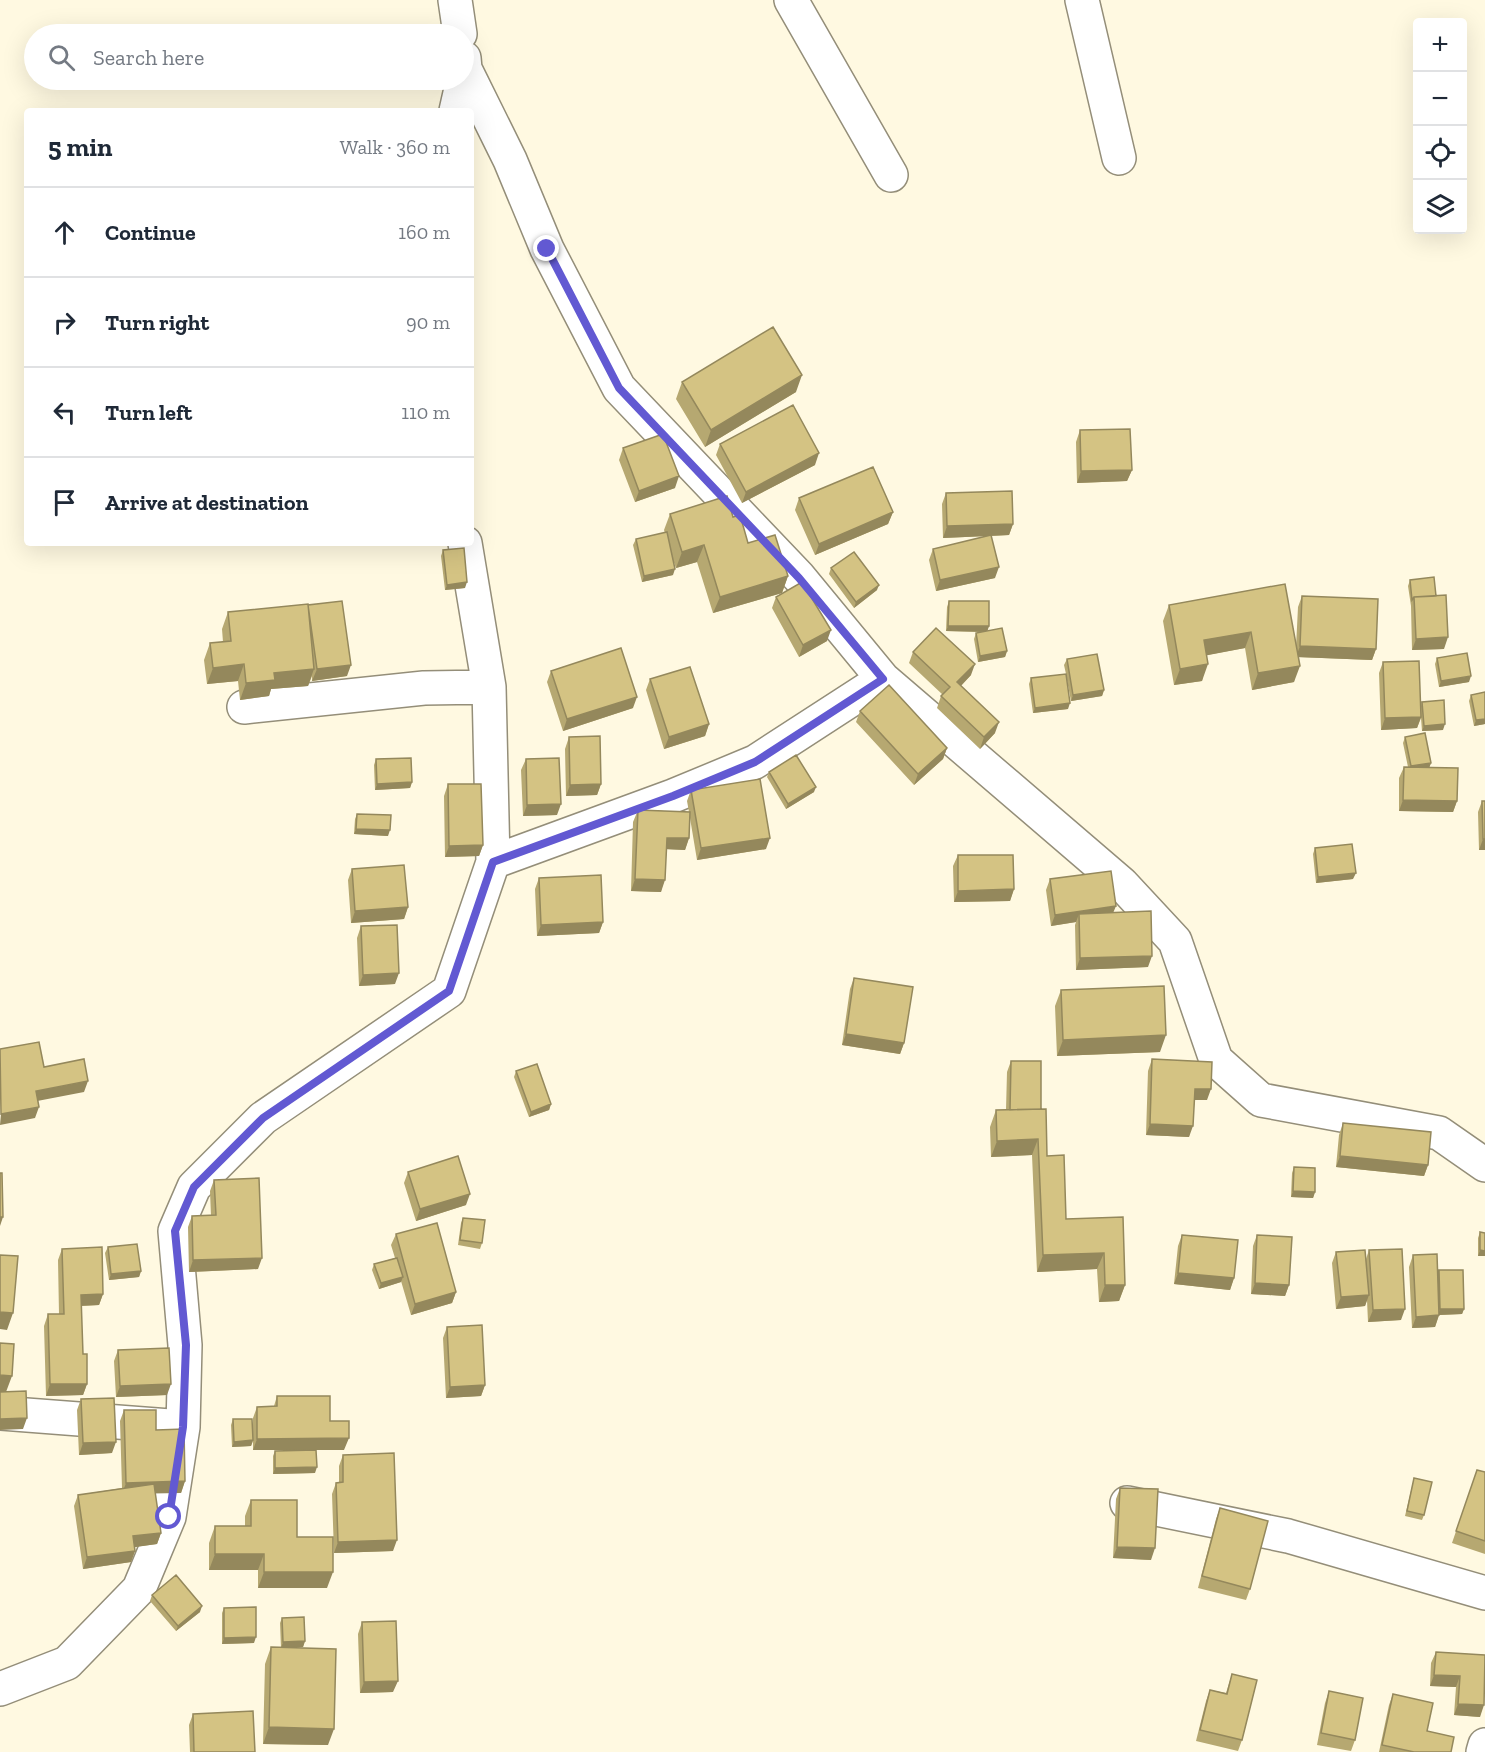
<!DOCTYPE html>
<meta charset="utf-8">
<style>
:root{--surface:#fff;--page:#f2f2f3;--text:#1f2937;--muted:#747a83;--line:#e0e1e3}
body{margin:0;font-family:"Zilla Slab",serif;background:var(--page);color:var(--text)}
.controls{position:absolute;right:18px;top:18px;display:grid;overflow:hidden;border-radius:6px;box-shadow:0 6px 24px #0002}
.controls button{width:54px;height:54px;display:grid;place-items:center;padding:0;border:0;border-bottom:2px solid var(--line);background:var(--surface);color:var(--text);font:30px sans-serif}
.stop{position:absolute;width:18px;height:18px;margin:-14px;border:4px solid #6259d2;border-radius:50%;background:#fff}
.stop.end{background:#6259d2;border-color:#fff;box-shadow:0 2px 6px #0008}
.list{margin:0;padding:0;list-style:none}
h2{display:flex;justify-content:space-between;align-items:center;height:78px;margin:0;padding:0 24px;font-size:26px}
h2 small{font-size:20px;font-weight:400;color:var(--muted)}
.list li{display:grid;grid-template-columns:39px 1fr auto;gap:18px;align-items:center;box-sizing:border-box;height:90px;padding:0 24px;border-top:2px solid var(--line)}
.list b{display:block;font-size:22px;white-space:nowrap}
.list em{font-size:20px;font-style:normal;color:var(--muted)}
.icon{flex:none;width:33px;height:33px;fill:none;stroke:currentColor;stroke-width:2;stroke-linecap:round;stroke-linejoin:round}
.map{position:relative;flex:none;width:1485px;height:1752px;overflow:hidden}
.search{position:absolute;background:var(--surface);box-shadow:0 6px 24px #0002;left:24px;top:24px;width:450px;height:66px;display:flex;align-items:center;gap:15px;box-sizing:border-box;padding:0 21px;border-radius:33px;color:var(--muted);font-size:22px}
.panel{position:absolute;background:var(--surface);box-shadow:0 6px 24px #0002;left:24px;top:108px;width:450px;height:438px;border-radius:6px}
.map>svg:first-child{display:block}
.lines{fill:none;stroke-linecap:round;stroke-linejoin:round}
.minor-casing{stroke:#948e79;stroke-width:36}
.minor{stroke:#fff;stroke-width:33}
.wall{fill:#b6a871}
.shaded-wall{fill:#94885c}
.building{fill:#d4c383;stroke:#94885c;stroke-width:1.5}
.route{stroke:#6259d2;stroke-width:8}
</style>
<div class="map">
<svg width="1485" height="1752" viewBox="0 0 1485 1752">
<rect width="100%" height="100%" fill="#fff9e1"/>
<g class="lines">
<!-- minor casing -->
<g class="minor-casing">
<path id="minor" d="M455 0 460 34
M791 0 891 175
M1082 0 1119 158
M464 58 465 69 510 160 547 249 619 388 799 577 883 679 1122 884 1175 941 1216 1060 1261 1100 1439 1133 1485 1165
M456 111 463 80
M244 707 424 688 489 687
M493 862 673 796 755 762 883 679
M0 1413 183 1427
M1127 1503 1288 1536 1485 1593
M0 1689 67 1663 139 1589 169 1517 183 1427 185 1345 175 1231 194 1187 263 1118 449 991 493 862 489 687 465 543
M1483 1752 1485 1745"/>
</g>
<!-- minor -->
<use href="#minor" class="minor"/>
</g>
<!-- wall -->
<path class="wall" d="M682 382 796 392 705 447 676 399Z
M1080 430 1132 470 1127 481 1077 483 1076 442Z
M720 444 815 465 742 503 716 455Z
M623 448 675 488 635 502 619 460Z
M946 493 1013 524 1009 535 991 536 995 578 936 591 929 560 933 549 988 536 943 538 942 504Z
M799 498 893 512 888 524 815 555 795 510Z
M670 514 733 517 748 543 788 576 782 593 713 613 697 562 676 568 673 560V575L642 582 633 545 636 539 665 533 664 530Z
M443 550 465 588 445 590 441 556Z
M831 568 877 590 854 608 829 574Z
M1410 580 1444 649 1412 650 1411 606 1408 586Z
M1302 596 1376 649 1372 660 1298 657 1294 682 1252 690 1245 648 1207 655 1202 681 1174 685 1163 621 1169 605 1296 647 1298 607Z
M776 597 827 641 799 657 772 608Z
M949 601 989 626 987 631 1007 651 1005 657 978 662 974 639 976 633 984 632 946 631 947 607Z
M308 605 347 676 312 681V676L308 686 271 689 269 696 240 700 238 681 207 684 204 660 210 643 223 642 222 629 228 612Z
M913 652 971 675 961 686 995 733 980 749 937 708 941 696 943 695 909 663Z
M1437 658 1469 682 1439 687 1435 664Z
M1067 659 1104 690 1102 696 1071 701 1066 675 1068 709 1033 713 1029 684 1031 678 1066 674 1064 665Z
M1383 662 1421 706 1422 702 1443 730 1422 731 1421 718 1417 728 1381 730 1379 673Z
M551 671 633 708 563 731 547 682Z
M650 679 709 724 705 736 664 749 646 690Z
M1485 692V724L1474 726 1469 701 1471 695Z
M860 711 947 748 943 759 914 785 856 722Z
M569 737 601 784 597 795 566 796 565 749Z
M1405 737 1431 763 1429 768 1457 801 1453 812 1399 811V778L1404 767H1408L1403 743Z
M376 759 412 782 410 788 375 790 374 765Z
M526 759 557 815 523 816 521 770Z
M769 772 814 792 786 809 767 777Z
M448 784 483 845 479 856 445 857 444 796Z
M691 790 766 849 697 860 690 818 689 838 685 850 667 849 661 892 631 891 633 822 638 810 689 812 687 801Z
M1482 801 1485 850H1479L1478 812Z
M357 814 388 836 354 834 355 819Z
M1315 848 1353 879 1316 883 1313 854Z
M958 855 1014 889 1010 901 954 902 953 866Z
M352 869 408 907 404 919 351 923 348 880Z
M539 878 603 922 599 933 537 936 535 889Z
M1050 879 1113 913 1148 967 1076 970 1075 925 1076 922 1051 926 1046 890Z
M361 926 395 984 359 986 357 938Z
M854 978 904 1043 900 1054 842 1045 850 989Z
M1061 990 1160 1052 1057 1056 1055 1006Z
M1152 1059 1207 1100H1195L1189 1137 1146 1135 1148 1071Z
M1011 1061 1041 1109 1047 1156 1066 1219 1123 1217 1125 1285 1119 1301 1099 1302 1097 1269 1037 1272 1032 1155 991 1157 990 1127 996 1110H1006L1007 1072Z
M516 1071 551 1104 549 1110 529 1117 514 1077Z
M1343 1123 1428 1165 1424 1176 1336 1167 1339 1135Z
M1294 1167 1315 1192 1313 1198 1291 1197 1292 1173Z
M408 1172 466 1205 416 1221 404 1183Z
M214 1180 258 1269 189 1272 188 1227 192 1216H211L210 1191Z
M463 1218 482 1243 480 1249 458 1245 461 1223Z
M1480 1232 1485 1233V1256H1478V1238Z
M396 1234 456 1292 452 1303 411 1315 401 1281V1282L379 1289 372 1270 374 1264 395 1258 391 1245Z
M1182 1235 1234 1278 1230 1290 1174 1284 1178 1246Z
M1257 1235 1289 1285 1285 1296 1251 1294 1253 1246Z
M108 1247 141 1271 139 1277 109 1280 105 1253Z
M62 1249 103 1294 99 1305 81 1306 83 1354 87 1384 83 1395 46 1396 44 1326 48 1314H59L58 1260Z
M1369 1250 1401 1320 1368 1322 1367 1300 1365 1306 1336 1309 1332 1263 1336 1252 1366 1259Z
M1413 1255 1437 1274 1439 1270 1464 1309 1462 1314 1439 1315 1435 1327 1412 1328 1409 1267Z
M447 1327 485 1385 481 1396 446 1398 443 1338Z
M118 1350 167 1395 116 1397 114 1361Z
M277 1396 330 1421 344 1450H253V1441L251 1446 232 1447 231 1425 233 1419 253 1435V1418L257 1407 274 1406Z
M81 1399 112 1453 79 1455 77 1410Z
M124 1410 156 1430 185 1481 181 1493H155L161 1533 157 1544 134 1547 135 1551 131 1562 83 1569 74 1506 78 1495 122 1488 120 1421Z
M275 1451 315 1473 273 1474V1456Z
M343 1455 393 1551 334 1553 332 1494 336 1483 339 1482V1466Z
M1477 1470 1485 1472V1554L1452 1543Z
M1414 1478 1424 1515 1422 1520 1405 1516Z
M1120 1488 1151 1560 1113 1558 1116 1499Z
M251 1500 297 1537 327 1588H258V1570H209V1543L215 1526H245V1516Z
M1220 1508 1250 1589 1246 1600 1198 1588 1216 1519Z
M152 1595 200 1612 176 1631 150 1601Z
M224 1608 254 1643 222 1644V1613Z
M282 1618 305 1641 303 1647 281 1648 328 1745 263 1744 265 1664 271 1647 281 1648 280 1623Z
M362 1622 393 1692 360 1693 358 1634Z
M1436 1652 1485 1655 1480 1717 1454 1715 1456 1687 1430 1686 1431 1663Z
M1232 1674 1242 1740 1238 1751 1196 1741 1206 1701 1210 1690 1226 1693Z
M1329 1691 1355 1740 1351 1751 1317 1745 1325 1703Z
M1393 1694 1427 1731 1451 1752H1379L1389 1705Z
M193 1714 255 1752H190L189 1725Z"/>
<!-- shaded-wall -->
<path class="shaded-wall" d="M802 375 796 392 705 447 711 430Z
M819 453 815 465 742 503 746 492Z
M1132 470 1127 481 1077 483 1081 471Z
M679 476 675 488 635 502 639 491Z
M893 512 888 524 815 555 819 544Z
M1013 524 1009 535 943 538 947 526Z
M704 545 697 562 676 568 682 552Z
M999 567 995 578 936 591 940 580Z
M675 569 673 575 642 582 644 576Z
M788 576 782 593 713 613 720 597Z
M467 582 465 588 445 590 447 585Z
M879 585 877 590 854 608 856 602Z
M948 626H989L987 632 946 631Z
M831 630 827 641 799 657 803 645Z
M1251 632 1245 648 1198 657 1204 640Z
M1448 637 1444 649 1412 650 1416 639Z
M1300 646 1376 649 1372 660 1296 657Z
M1007 651 1005 657 978 662 980 656Z
M244 664 238 681 207 684 213 668Z
M975 664 971 675 953 694 957 682Z
M1208 664 1202 681 1174 685 1180 669Z
M351 665 347 676 312 681 317 669Z
M1300 666 1294 682 1252 690 1258 673Z
M314 669 308 686 271 689 269 696 240 700 246 683 274 673Z
M1471 676 1469 682 1439 687 1441 681Z
M1104 690 1102 696 1071 701 1073 695Z
M637 697 633 708 563 731 567 719Z
M1070 703 1068 709 1033 713 1035 708Z
M1421 717 1417 728 1381 730 1385 718Z
M1485 719V724L1474 726 1476 720Z
M999 722 995 733 980 749 984 737Z
M709 724 705 736 664 749 669 737Z
M1445 724 1443 730 1422 731 1424 726Z
M947 748 943 759 914 785 918 774Z
M1431 763 1429 768 1409 772 1411 766Z
M412 782 410 788 375 790 377 784Z
M601 784 597 795 566 796 570 785Z
M816 787 814 792 786 809 788 804Z
M1403 800 1457 801 1453 812 1399 811Z
M561 804 557 815 523 816 527 805Z
M356 829 390 830 388 836 354 834Z
M667 838H689L685 850 663 849Z
M770 838 766 849 697 860 701 848Z
M1483 839H1485V850H1479Z
M483 845 479 856 445 857 449 846Z
M1356 873 1353 879 1316 883 1318 877Z
M635 879 665 880 661 892 631 891Z
M1014 889 1010 901 954 902 958 891Z
M1116 906 1111 918 1079 914 1076 922 1051 926 1055 915Z
M408 907 404 919 351 923 355 911Z
M603 922 599 933 537 936 541 925Z
M1152 956 1148 967 1076 970 1080 958Z
M399 973 395 984 359 986 363 975Z
M846 1034 904 1043 900 1054 842 1045Z
M1166 1035 1160 1052 1057 1056 1063 1040Z
M88 1081 84 1092 32 1102 36 1091Z
M1195 1089H1211L1207 1100H1191Z
M551 1104 549 1110 529 1117 531 1112Z
M39 1107 35 1118 0 1125 1 1114Z
M1150 1124 1193 1126 1189 1137 1146 1135Z
M1038 1139 1032 1155 991 1157 997 1141Z
M1340 1156 1428 1165 1424 1176 1336 1167Z
M1293 1191 1315 1192 1313 1198 1291 1197Z
M470 1194 466 1205 416 1221 420 1209Z
M0 1217H3L0 1226Z
M1480 1250 1485 1251V1256H1478Z
M1104 1253 1097 1269 1037 1272 1043 1255Z
M262 1258 258 1269 189 1272 193 1260Z
M141 1271 139 1277 109 1280 111 1274Z
M1178 1273 1234 1278 1230 1290 1174 1284Z
M403 1277 401 1282 379 1289 381 1283Z
M1255 1283 1289 1285 1285 1296 1251 1294Z
M1105 1285H1125L1119 1301 1099 1302Z
M456 1292 452 1303 411 1315 415 1304Z
M103 1294 99 1305 77 1306 81 1295Z
M1369 1295 1365 1306 1336 1309 1341 1297Z
M1405 1309 1401 1320 1368 1322 1373 1310Z
M1440 1309H1464L1462 1314 1438 1315Z
M0 1312 13 1313 7 1330 0 1329Z
M1439 1315 1435 1327 1412 1328 1416 1317Z
M0 1375 12 1376 6 1392H0Z
M50 1384H87L83 1395 46 1396Z
M171 1384 167 1395 116 1397 120 1386Z
M485 1385 481 1396 446 1398 450 1387Z
M27 1418 23 1429 0 1430V1419Z
M349 1438 344 1450H253L257 1439Z
M253 1440 251 1446 232 1447 234 1442Z
M116 1442 112 1453 79 1455 83 1443Z
M317 1467 315 1473 273 1474 275 1468Z
M185 1481 181 1493 122 1494 126 1483Z
M161 1533 157 1544 129 1548 133 1536Z
M397 1540 393 1551 334 1553 338 1542Z
M1117 1547 1155 1548 1151 1560 1113 1558Z
M135 1551 131 1562 83 1569 87 1557Z
M215 1554H264L258 1570H209Z
M264 1572H333L327 1588H258Z
M202 1606 200 1612 176 1631 178 1626Z
M256 1637 254 1643 222 1644 224 1638Z
M305 1641 303 1647 281 1648 283 1642Z
M1434 1675 1460 1676 1456 1687 1430 1686Z
M398 1681 393 1692 360 1693 364 1682Z
M1458 1704 1484 1705 1480 1717 1454 1715Z
M269 1727 334 1729 328 1745 263 1744Z"/>
<!-- building -->
<path class="building" d="M773 327 802 375 711 430 682 382Z
M793 405 819 453 746 492 720 444Z
M1130 429 1132 470 1081 471 1080 430Z
M663 434 679 476 639 491 623 448Z
M873 467 893 512 819 544 799 498Z
M1012 491 1013 524 947 526 946 493Z
M727 496 733 517 740 515 748 543 775 535 788 576 720 597 704 545 682 552 670 514Z
M667 532 675 569 644 576 636 539Z
M991 535 999 567 940 580 933 549Z
M464 548 467 582 447 585 443 550Z
M854 552 879 585 856 602 831 568Z
M1434 577 1436 596 1414 597 1412 600 1410 580Z
M802 582 831 630 803 645 776 597Z
M1285 584 1300 666 1258 673 1251 632 1204 640 1208 664 1180 669 1169 605Z
M1446 595 1448 637 1416 639 1414 597Z
M1302 596 1378 599 1376 649 1300 646Z
M342 601 351 665 317 669 308 605Z
M949 601H989V626H948Z
M308 604 314 669 274 673 275 680 246 683 244 664 213 668 210 643 231 641 228 612Z
M936 628 975 664 957 682 999 722 984 737 941 696 950 687 913 652Z
M1002 628 1007 651 980 656 976 633Z
M621 648 637 697 567 719 551 671Z
M1467 653 1471 676 1441 681 1437 658Z
M1097 654 1104 690 1073 695 1067 659Z
M1419 661 1421 717 1385 718 1383 662Z
M690 667 709 724 669 737 650 679Z
M1066 674 1070 703 1035 708 1031 678Z
M889 685 947 748 918 774 860 711Z
M1485 692V719L1476 720 1471 695Z
M1444 700 1445 724 1424 726 1422 702Z
M1425 733 1431 763 1411 766 1405 737Z
M600 736 601 784 570 785 569 737Z
M796 755 816 787 788 804 769 772Z
M411 758 412 782 377 784 376 759Z
M559 758 561 804 527 805 526 759Z
M1404 767 1458 768 1457 801 1403 800Z
M760 779 770 838 701 848 691 790Z
M448 784H481L483 845 449 846Z
M1482 801H1485V839H1483Z
M638 810 690 812 689 838H667L665 880 635 879Z
M357 814 391 815 390 830 356 829Z
M1352 844 1356 873 1318 877 1315 848Z
M958 855H1013L1014 889 958 891Z
M404 865 408 907 355 911 352 869Z
M1111 871 1116 906 1055 915 1050 879Z
M601 875 603 922 541 925 539 878Z
M1151 911 1152 956 1080 958 1079 914Z
M397 925 399 973 363 975 361 926Z
M854 978 913 987 904 1043 846 1034Z
M1164 986 1166 1035 1063 1040 1061 990Z
M39 1042 44 1067 84 1059 88 1081 36 1091 39 1107 1 1114 0 1049Z
M1152 1059 1212 1062 1211 1089H1195L1193 1126 1150 1124Z
M1011 1061H1041V1109L1010 1110Z
M537 1064 551 1104 531 1112 516 1071Z
M1046 1109 1047 1156 1064 1155 1066 1219 1123 1217 1125 1285H1105L1104 1253 1043 1255 1038 1139 997 1141 996 1110Z
M1343 1123 1431 1132 1428 1165 1340 1156Z
M458 1156 470 1194 420 1209 408 1172Z
M1294 1167 1315 1168V1192L1293 1191Z
M0 1173H2L3 1217H0Z
M259 1178 262 1258 193 1260 192 1216 216 1215 214 1180Z
M463 1218 485 1220 482 1243 460 1240Z
M437 1223 456 1292 415 1304 396 1234Z
M1480 1232 1485 1233V1251L1480 1250Z
M1182 1235 1238 1240 1234 1278 1178 1273Z
M1257 1235 1292 1237 1289 1285 1255 1283Z
M137 1244 141 1271 111 1274 108 1247Z
M102 1247 103 1294 81 1295 83 1354H87V1384H50L48 1314H64L62 1249Z
M1402 1249 1405 1309 1373 1310 1369 1250Z
M1365 1250 1369 1295 1341 1297 1336 1252Z
M1437 1254 1439 1315 1416 1317 1413 1255Z
M0 1255 18 1256 13 1313 0 1312Z
M397 1258 403 1277 381 1283 374 1264Z
M1439 1270H1463L1464 1309H1440Z
M482 1325 485 1385 450 1387 447 1327Z
M0 1343 14 1344 12 1376 0 1375Z
M169 1348 171 1384 120 1386 118 1350Z
M26 1391 27 1418 0 1419V1392Z
M277 1396H330V1421H349V1438L257 1439V1407L277 1406Z
M114 1398 116 1442 83 1443 81 1399Z
M124 1410H156V1430L184 1429 185 1481 126 1483Z
M233 1419H252L253 1440 234 1442Z
M316 1450 317 1467 275 1468V1451Z
M394 1453 397 1540 338 1542 336 1483 343 1482V1455Z
M1477 1470 1485 1472V1541L1456 1531Z
M1414 1478 1432 1482 1424 1515 1407 1511Z
M154 1484 161 1533 133 1536 135 1551 87 1557 78 1495Z
M1120 1488 1158 1489 1155 1548 1117 1547Z
M251 1500H297V1537H333V1572H264V1554H215V1526H251Z
M1220 1508 1268 1521 1250 1589 1202 1576Z
M176 1575 202 1606 178 1626 152 1595Z
M256 1607V1637L224 1638V1608Z
M304 1617 305 1641 283 1642 282 1618Z
M396 1621 398 1681 364 1682 362 1622Z
M271 1647 336 1649 334 1729 269 1727Z
M1436 1652 1485 1655 1484 1705 1458 1704 1460 1676 1434 1675Z
M1232 1674 1257 1680 1242 1740 1200 1730 1210 1690 1227 1694Z
M1329 1691 1363 1698 1355 1740 1321 1733Z
M1393 1694 1433 1703 1427 1731 1454 1737 1451 1752H1414L1382 1745Z
M253 1711 255 1752H194L193 1714Z"/>
<g class="lines">
<!-- route -->
<path class="route" d="M169 1517 183 1427 186 1345 175 1231 194 1187 263 1118 449 991 493 862 673 796 755 762 883 679 799 578 619 388 547 249"/>
</g>
</svg>
<div class="controls">
<button>+</button>
<button>−</button>
<button><svg class="icon" aria-label="locate" viewBox="0 0 24 24"><circle cx="12" cy="12" r="6"/><path d="M12 2v4M12 18v4M2 12h4M18 12h4"/></svg></button>
<button><svg class="icon" aria-label="layers" viewBox="0 0 24 24"><path d="M12 4l9 5-9 5-9-5zM3 14l9 5 9-5"/></svg></button>
</div>
<div class="stop" style="left:169px;top:1517px"></div>
<div class="stop end" style="left:547px;top:249px"></div>
<div class="search"><svg class="icon" aria-label="search" viewBox="0 0 24 24"><circle cx="10" cy="10" r="6"/><path d="M15 15l6 6"/></svg>Search here</div>
<section class="panel">
<h2>5 min<small>Walk · 360 m</small></h2>
<ul class="list">
<li><svg class="icon" aria-label="ahead" viewBox="0 0 24 24"><path d="M12 20V5M6 11l6-6 6 6"/></svg><div><b>Continue</b></div><em>160 m</em></li>
<li><svg class="icon" aria-label="right" viewBox="0 0 24 24"><path d="M7 20v-9h11M14 6l5 5-5 5"/></svg><div><b>Turn right</b></div><em>90 m</em></li>
<li><svg class="icon" aria-label="left" viewBox="0 0 24 24"><path d="M17 20v-9H6M10 6l-5 5 5 5"/></svg><div><b>Turn left</b></div><em>110 m</em></li>
<li><svg class="icon" aria-label="arrive" viewBox="0 0 24 24"><path d="M6 21V4h12l-3 4 3 4H6"/></svg><div><b>Arrive at destination</b></div></li>
</ul>
</section>
</div>
